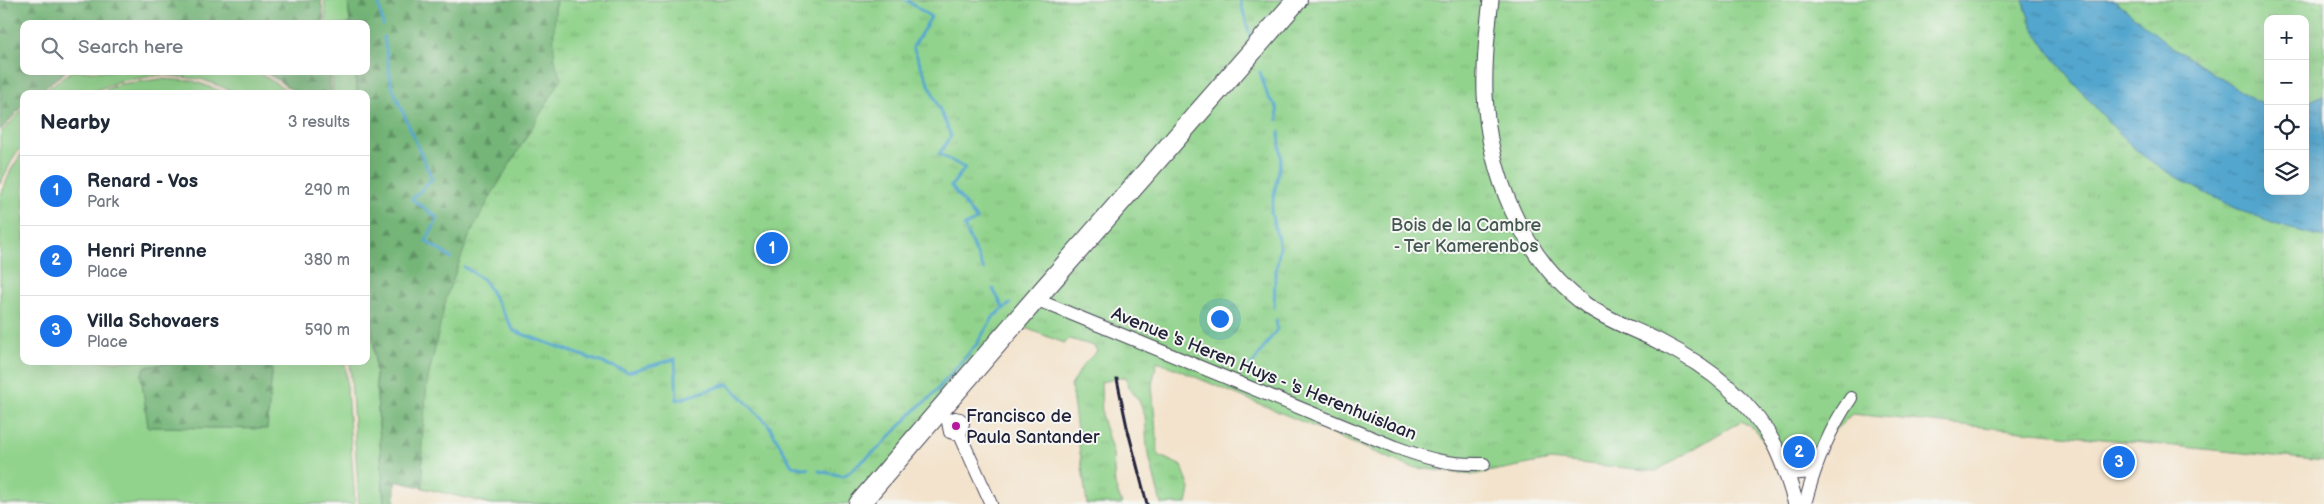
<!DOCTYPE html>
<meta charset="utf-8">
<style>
:root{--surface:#fff;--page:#f6f6f7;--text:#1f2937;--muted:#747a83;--line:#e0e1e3;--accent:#1a73e8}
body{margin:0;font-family:"Balsamiq Sans",sans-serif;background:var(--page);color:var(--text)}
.controls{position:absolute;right:15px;top:15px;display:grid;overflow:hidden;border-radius:10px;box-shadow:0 5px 20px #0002}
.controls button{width:45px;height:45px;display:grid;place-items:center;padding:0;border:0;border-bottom:1px solid var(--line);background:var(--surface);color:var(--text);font:25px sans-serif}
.you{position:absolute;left:1219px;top:318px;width:18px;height:18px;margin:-12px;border:4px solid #fff;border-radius:50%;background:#1a73e8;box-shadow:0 0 0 8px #1a73e833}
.badge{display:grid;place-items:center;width:32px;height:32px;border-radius:50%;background:var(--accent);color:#fff;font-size:16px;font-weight:700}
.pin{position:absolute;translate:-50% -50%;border:2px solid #fff;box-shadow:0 1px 5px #0006}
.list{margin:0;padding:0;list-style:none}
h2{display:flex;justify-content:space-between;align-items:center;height:65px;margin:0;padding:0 20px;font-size:21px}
h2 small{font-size:16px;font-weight:400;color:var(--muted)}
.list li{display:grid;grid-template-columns:32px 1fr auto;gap:15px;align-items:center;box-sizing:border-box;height:70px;padding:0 20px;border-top:1px solid var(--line)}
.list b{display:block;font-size:19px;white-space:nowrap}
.list p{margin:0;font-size:16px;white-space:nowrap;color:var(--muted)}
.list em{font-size:16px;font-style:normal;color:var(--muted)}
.icon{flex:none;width:28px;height:28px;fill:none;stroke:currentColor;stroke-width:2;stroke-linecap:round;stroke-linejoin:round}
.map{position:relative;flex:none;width:2324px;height:504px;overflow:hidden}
.search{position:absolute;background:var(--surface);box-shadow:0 5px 20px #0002;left:20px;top:20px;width:350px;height:55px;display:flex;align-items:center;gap:12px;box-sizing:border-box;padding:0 18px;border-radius:10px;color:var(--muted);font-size:19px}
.panel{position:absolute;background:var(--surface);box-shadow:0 5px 20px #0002;left:20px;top:90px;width:350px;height:275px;border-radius:10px}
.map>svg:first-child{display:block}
.grass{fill:#91d38c;stroke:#5a7a64}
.forest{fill:url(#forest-firs);stroke:#4b6c5a}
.park{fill:url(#park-tufts);stroke:#5a7a64;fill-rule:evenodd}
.water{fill:url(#water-ripples);stroke:#3a6484}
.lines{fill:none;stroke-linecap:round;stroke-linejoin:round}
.stream{stroke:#52a6ce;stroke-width:3}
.minor-casing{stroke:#413f51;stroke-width:14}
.tertiary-casing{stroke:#413f51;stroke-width:17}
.primary-casing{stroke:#413f51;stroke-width:22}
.minor{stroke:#fff;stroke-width:12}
.tertiary{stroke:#fff;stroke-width:15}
.primary{stroke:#fff;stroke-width:20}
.rail{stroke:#22223b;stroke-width:3}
.poi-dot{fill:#b5179e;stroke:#f6f6f2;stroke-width:2}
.labels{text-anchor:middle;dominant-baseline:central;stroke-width:4;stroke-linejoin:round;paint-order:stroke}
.park-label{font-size:18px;fill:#435753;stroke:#f6f6f2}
.street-label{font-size:18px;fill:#22223b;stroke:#f6f6f2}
.poi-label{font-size:18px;fill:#22223b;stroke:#f6f6f2;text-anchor:start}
</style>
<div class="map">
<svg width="2324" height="504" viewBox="0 0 2324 504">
<defs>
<pattern id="forest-firs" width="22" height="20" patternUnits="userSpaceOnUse" patternTransform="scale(1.25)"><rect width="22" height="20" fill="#74b578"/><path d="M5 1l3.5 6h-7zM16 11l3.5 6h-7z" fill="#5f9364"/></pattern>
<pattern id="park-tufts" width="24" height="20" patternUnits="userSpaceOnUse" patternTransform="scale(1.25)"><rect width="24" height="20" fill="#91d38c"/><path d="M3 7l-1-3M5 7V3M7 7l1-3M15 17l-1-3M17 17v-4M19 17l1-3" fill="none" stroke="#7db57a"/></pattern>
<pattern id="water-ripples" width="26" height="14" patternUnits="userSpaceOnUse" patternTransform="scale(1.25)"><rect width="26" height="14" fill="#52a6ce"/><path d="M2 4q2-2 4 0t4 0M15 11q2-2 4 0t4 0" fill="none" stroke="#4487a8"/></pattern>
</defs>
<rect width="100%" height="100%" fill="#f6f6f2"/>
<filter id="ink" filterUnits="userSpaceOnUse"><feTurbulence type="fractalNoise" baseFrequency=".02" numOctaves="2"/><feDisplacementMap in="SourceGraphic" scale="10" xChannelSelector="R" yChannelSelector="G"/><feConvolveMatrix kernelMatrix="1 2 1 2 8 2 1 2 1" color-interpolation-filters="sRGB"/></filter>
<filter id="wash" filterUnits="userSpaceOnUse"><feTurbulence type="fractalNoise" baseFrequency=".0096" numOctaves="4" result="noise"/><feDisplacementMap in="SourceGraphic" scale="20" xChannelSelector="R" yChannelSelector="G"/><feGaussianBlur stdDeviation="1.12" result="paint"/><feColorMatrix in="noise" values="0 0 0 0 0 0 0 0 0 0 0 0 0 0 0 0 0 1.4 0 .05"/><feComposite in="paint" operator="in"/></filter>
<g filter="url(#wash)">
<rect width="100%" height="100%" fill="#f3e3cc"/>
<!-- grass -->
<path class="grass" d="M324 0H348L350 24H327Z
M72 71H256L293 94H241L201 79 161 75 120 81 86 94H40Z
M332 71H355L357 94H333Z
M161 79 193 81 229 94H94L120 84Z
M24 108V144L14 156 0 184V134Z
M24 150V361H345L355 504H0V197L11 170Z
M366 225 384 504H359L350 361H366Z"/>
<!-- forest -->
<path class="forest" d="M0 0H321L325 24H24V71H66L36 94H24V104L0 131Z
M348 0H1301L492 504 395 481V504H384L366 225V94H357L355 71H366V24H350Z
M262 71H330L331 94H297L278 80Z
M180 361H273L267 429 148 427 141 375 145 367Z"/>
<!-- park -->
<path class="park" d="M556 0H2324V461L1852 414 1816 448 1768 449 1757 431 1741 421 1656 471 1550 460 1472 475 1410 467 1157 361 1152 385 1158 455 1182 466 1190 489 1187 504H1161L1147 448 1145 416 1139 401 1129 387 1126 377 1101 382 1102 418 1113 453 1115 485 1122 504H1087L1071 386 1083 365 1097 351 1094 346 1070 339 1064 343 1015 324 857 504H492L423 488 422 443 427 383 447 295 469 237 489 199 562 78C549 60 555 22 556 0ZM2268 19H2305V191H2268Z"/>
<!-- water -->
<path class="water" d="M2023 0H2114L2168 44 2256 101 2268 102V191H2305V103L2324 95V237C2272 226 2240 212 2194 187 2174 176 2153 164 2136 150 2114 130 2094 105 2074 83 2052 57 2032 34 2023 0Z"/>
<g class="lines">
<!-- stream -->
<path class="stream" d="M378 0 383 25
M906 0 931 17 913 47 951 136 939 154 965 168 951 186 977 220 964 226 984 270
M1240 0 1251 39
M384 37 392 87 432 179 412 199 438 218 426 241 451 258
M1260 72 1268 97 1277 107 1278 120
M464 267 484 280 514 331 628 372 675 359 677 400 728 384 768 424 792 466 808 469
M993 289 1004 309
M1274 308 1275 276 1280 247 1271 212 1281 158 1279 132
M1251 366 1277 329 1276 320
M819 471 844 476 880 447 919 406 930 398 976 345 994 316 1010 304"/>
</g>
</g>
<g filter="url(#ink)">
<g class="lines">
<!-- minor casing -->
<g class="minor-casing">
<path id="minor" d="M1035 299 1395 447C1428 459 1448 465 1484 464
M955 418 960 419 963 423 960 435 950 432 948 422Z
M960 435 991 504
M1787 474 1814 472
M1805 504C1815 465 1828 431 1851 398"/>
</g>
<!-- tertiary casing -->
<g class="tertiary-casing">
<path id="tertiary" d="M1491 0C1487 31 1484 62 1485 94 1488 171 1522 259 1586 305 1609 321 1636 330 1660 342 1706 365 1749 398 1774 444 1784 463 1790 484 1796 504"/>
</g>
<!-- primary casing -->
<g class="primary-casing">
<path id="primary" d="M859 504 1045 288 1297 0"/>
</g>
<!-- minor -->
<use href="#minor" class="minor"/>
<!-- tertiary -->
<use href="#tertiary" class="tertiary"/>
<!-- primary -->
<use href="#primary" class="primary"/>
<!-- rail -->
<path class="rail" d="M1117 379 1127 427 1147 504"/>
</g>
</g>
<!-- markers -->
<circle class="poi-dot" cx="956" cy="426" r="5"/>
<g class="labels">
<!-- park labels -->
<g class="park-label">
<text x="1466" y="225">Bois de la Cambre<tspan x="1466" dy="21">- Ter Kamerenbos</tspan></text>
</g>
<!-- street labels -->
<g class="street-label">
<text transform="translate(1264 374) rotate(22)">Avenue 's Heren Huys - 's Herenhuislaan</text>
</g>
<!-- poi labels -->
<g class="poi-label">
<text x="966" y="416">Francisco de<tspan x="966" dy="21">Paula Santander</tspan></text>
</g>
</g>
</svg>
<div class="controls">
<button>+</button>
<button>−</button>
<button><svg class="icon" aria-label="locate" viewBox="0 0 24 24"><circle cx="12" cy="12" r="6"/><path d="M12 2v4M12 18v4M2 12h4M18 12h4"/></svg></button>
<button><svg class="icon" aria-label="layers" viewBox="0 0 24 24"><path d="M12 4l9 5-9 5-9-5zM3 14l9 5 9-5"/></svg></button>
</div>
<div class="you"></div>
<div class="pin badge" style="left:772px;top:248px">1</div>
<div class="pin badge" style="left:1799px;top:452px">2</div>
<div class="pin badge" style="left:2119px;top:462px">3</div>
<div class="search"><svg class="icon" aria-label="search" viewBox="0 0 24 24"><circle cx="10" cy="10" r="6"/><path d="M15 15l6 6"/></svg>Search here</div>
<section class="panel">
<h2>Nearby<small>3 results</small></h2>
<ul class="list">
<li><span class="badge">1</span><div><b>Renard - Vos</b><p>Park</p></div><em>290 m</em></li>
<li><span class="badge">2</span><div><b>Henri Pirenne</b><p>Place</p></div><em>380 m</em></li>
<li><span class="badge">3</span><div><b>Villa Schovaers</b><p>Place</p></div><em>590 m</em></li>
</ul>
</section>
</div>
